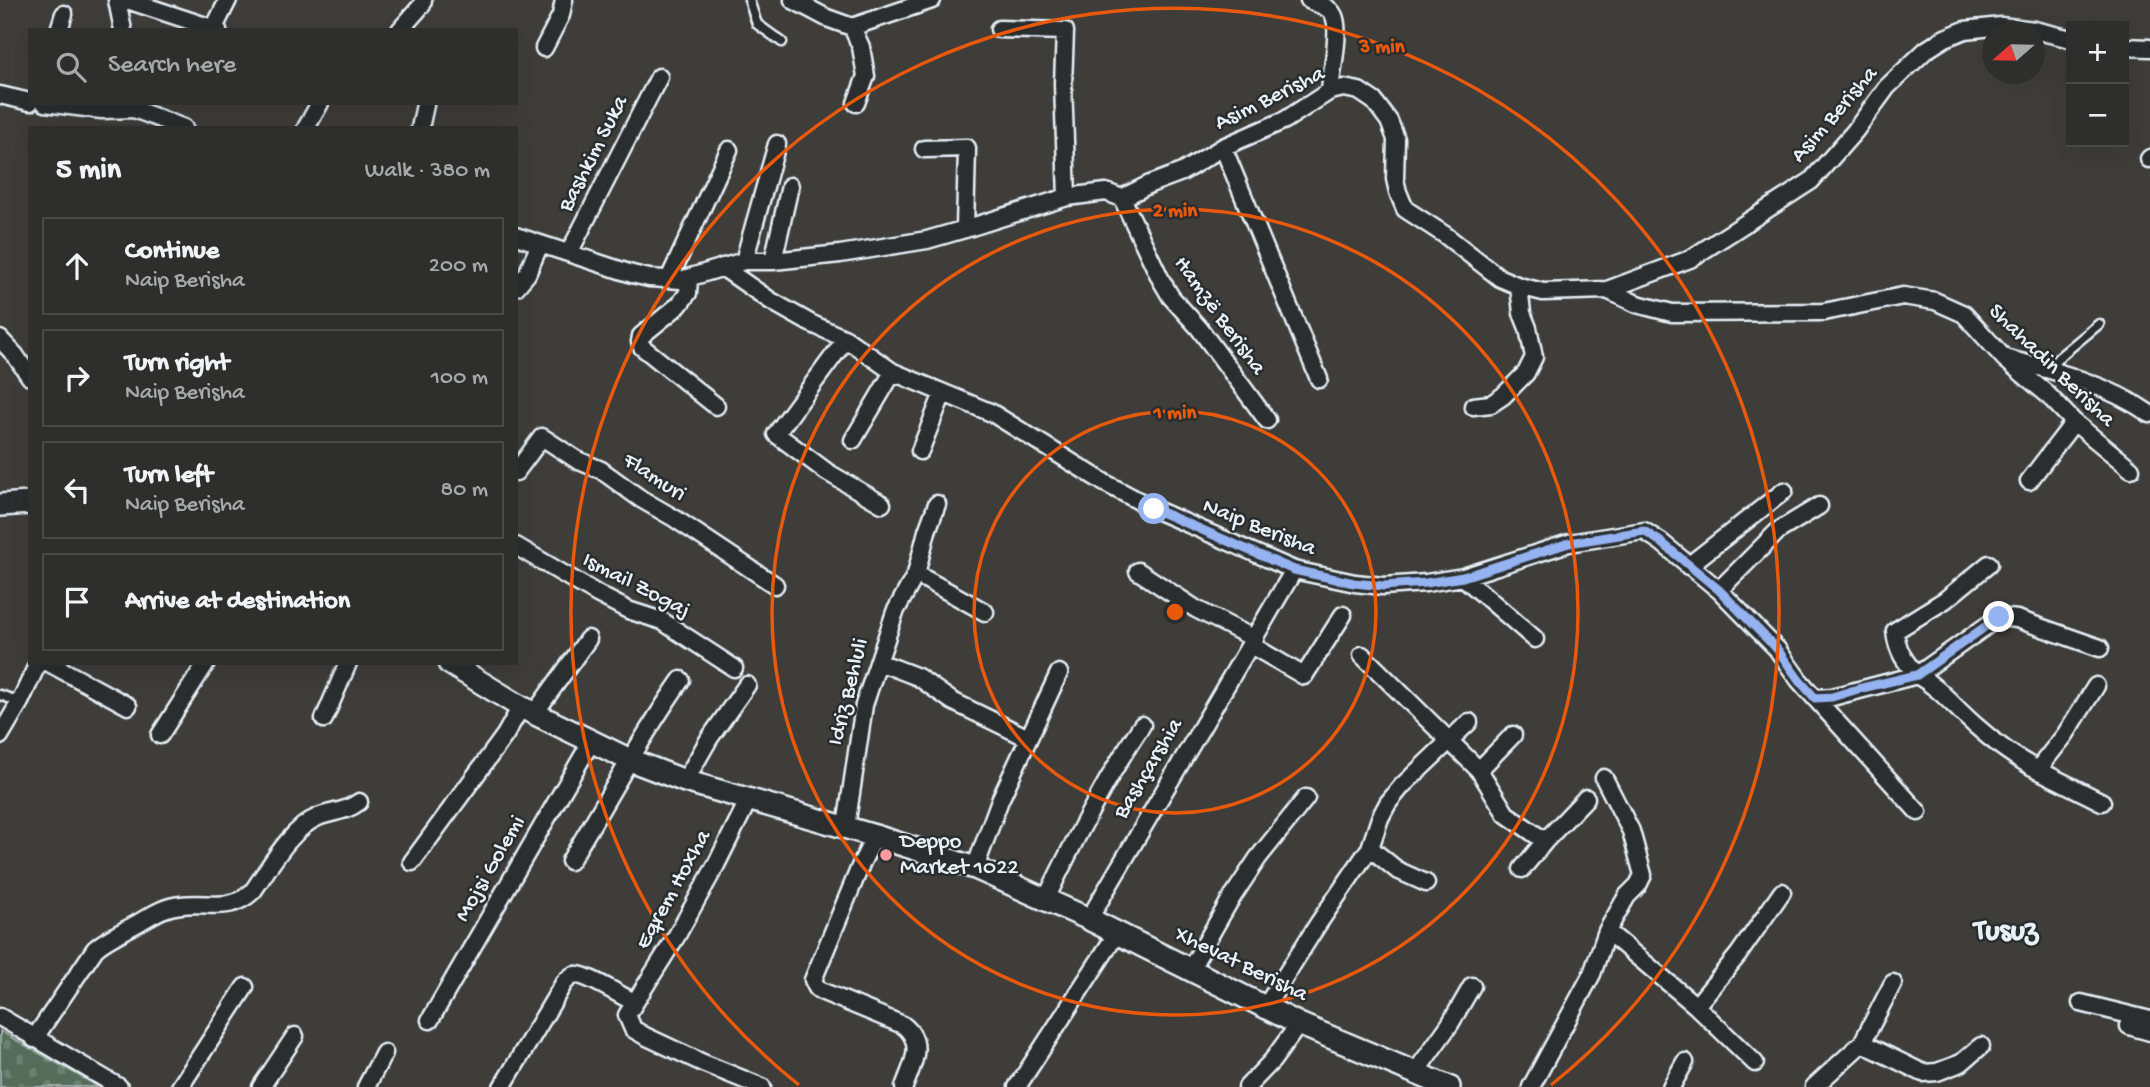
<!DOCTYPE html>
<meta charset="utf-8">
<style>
:root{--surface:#2e2e2c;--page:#3a3a38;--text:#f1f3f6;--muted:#a7a8a9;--line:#494a48}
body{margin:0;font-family:"Gochi Hand",sans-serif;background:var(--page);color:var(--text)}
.controls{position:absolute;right:21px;top:21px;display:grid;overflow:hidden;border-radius:0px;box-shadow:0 7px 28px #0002}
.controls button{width:63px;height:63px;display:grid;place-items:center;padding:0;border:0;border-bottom:2px solid var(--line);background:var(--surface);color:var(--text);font:35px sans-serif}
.compass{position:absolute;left:1982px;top:21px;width:63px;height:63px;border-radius:50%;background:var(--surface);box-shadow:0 7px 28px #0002;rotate:250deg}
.stop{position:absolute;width:21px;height:21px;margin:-16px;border:5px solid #95b2f1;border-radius:50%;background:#fff}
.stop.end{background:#95b2f1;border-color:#fff;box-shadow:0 2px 7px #0008}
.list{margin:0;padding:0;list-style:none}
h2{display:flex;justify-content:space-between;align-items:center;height:91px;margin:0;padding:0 28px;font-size:30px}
h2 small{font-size:23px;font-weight:400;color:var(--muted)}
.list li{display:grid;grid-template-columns:46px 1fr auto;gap:21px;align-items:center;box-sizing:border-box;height:98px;margin:0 14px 14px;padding:0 14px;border:2px solid var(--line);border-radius:0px}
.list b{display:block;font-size:26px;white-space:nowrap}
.list p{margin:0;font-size:23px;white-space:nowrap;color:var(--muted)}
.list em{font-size:23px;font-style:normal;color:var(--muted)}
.icon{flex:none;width:38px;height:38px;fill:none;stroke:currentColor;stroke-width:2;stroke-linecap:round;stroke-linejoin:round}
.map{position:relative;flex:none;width:2150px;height:1087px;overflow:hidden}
.search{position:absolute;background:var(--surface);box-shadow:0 7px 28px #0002;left:28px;top:28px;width:490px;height:77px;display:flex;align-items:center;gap:18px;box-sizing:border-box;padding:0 24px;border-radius:0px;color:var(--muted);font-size:26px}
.panel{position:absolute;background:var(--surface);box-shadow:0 7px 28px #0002;left:28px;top:126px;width:490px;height:539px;border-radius:0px}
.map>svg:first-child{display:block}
.cemetery{fill:url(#cemetery-stones);stroke:#9eaea9;stroke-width:2}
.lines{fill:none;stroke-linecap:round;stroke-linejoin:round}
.service-casing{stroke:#e8f1f8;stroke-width:13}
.minor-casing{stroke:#e8f1f8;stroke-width:21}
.tertiary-casing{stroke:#e8f1f8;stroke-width:26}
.service{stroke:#2a2d2e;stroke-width:8}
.minor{stroke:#2a2d2e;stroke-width:16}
.tertiary{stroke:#2a2d2e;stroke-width:21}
.route{stroke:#95b2f1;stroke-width:9}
.ring{fill:none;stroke:#e8590c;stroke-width:3.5}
.poi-dot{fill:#ff9aa2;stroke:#2a2d2e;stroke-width:2.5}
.labels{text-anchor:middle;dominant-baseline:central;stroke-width:5;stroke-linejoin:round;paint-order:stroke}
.street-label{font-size:23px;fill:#e8f1f8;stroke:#2a2d2e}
.poi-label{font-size:23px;fill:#e8f1f8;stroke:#2a2d2e;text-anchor:start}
.district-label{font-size:30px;font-weight:bold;fill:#e8f1f8;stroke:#2a2d2e}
.centre{fill:#e8590c;stroke:#2a2d2e;stroke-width:3.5}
.ring-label{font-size:21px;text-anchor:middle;font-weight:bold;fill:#e8590c;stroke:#2a2d2e;stroke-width:5;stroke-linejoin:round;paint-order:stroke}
</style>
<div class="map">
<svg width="2150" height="1087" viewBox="0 0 2150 1087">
<defs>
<pattern id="cemetery-stones" width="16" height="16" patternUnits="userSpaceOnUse" patternTransform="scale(1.75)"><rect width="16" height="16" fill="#546c5a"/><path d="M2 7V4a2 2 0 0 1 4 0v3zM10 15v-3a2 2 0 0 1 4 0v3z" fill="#6d8172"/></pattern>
</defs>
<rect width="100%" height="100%" fill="#3e3d3a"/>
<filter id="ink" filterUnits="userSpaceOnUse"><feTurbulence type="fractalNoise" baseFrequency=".0143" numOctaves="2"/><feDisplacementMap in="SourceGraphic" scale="14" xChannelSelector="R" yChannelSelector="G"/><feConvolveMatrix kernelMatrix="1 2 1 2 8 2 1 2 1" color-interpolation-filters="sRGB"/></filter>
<g filter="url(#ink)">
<!-- cemetery -->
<path class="cemetery" d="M0 1031 99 1087H0Z"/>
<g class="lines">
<!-- service casing -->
<g class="service-casing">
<path id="service" d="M749 0 757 24 782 42
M2050 369 2058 358 2099 324
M0 695 20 702"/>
</g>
<!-- minor casing -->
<g class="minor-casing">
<path id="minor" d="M117 0 123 30
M127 0 218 30
M793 0 827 18 852 27 861 47 866 76 856 103
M1309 0C1317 4 1328 6 1333 14 1342 28 1331 73 1330 91
M852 27 932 0
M214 28 228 0
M59 30 64 14
M400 30 422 5 423 0
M2124 47 2150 48
M544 48 561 15 564 0
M0 95 30 102
M45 103 102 110 134 109 184 128
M306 128 320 103
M420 128 425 105
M1223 147 1319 379
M2149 159 2150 158
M1067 197 1106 192 1122 198 1150 184 1182 172 1223 147 1285 120 1330 91 1344 88 1359 91 1374 101 1389 121 1396 139 1395 179 1398 192 1405 209 1445 235 1500 278 1519 286 1543 292 1607 290 1690 259 1811 181 1855 131 1887 87 1926 50 1945 38 1965 30 2001 26 2034 30 2071 39
M1122 198 1161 280 1171 297 1199 328 1267 420
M965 229 1067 197 1063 84 1065 31 999 29
M516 236 632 274 649 278 681 280 744 261H773L840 254 927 240 965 229 967 148 924 149
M569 253 659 77
M744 261 777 144
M773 261 790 186
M722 267 771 301 810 323 846 339 893 372 992 413 1105 483 1154 509 1294 570 1355 583 1383 586 1426 583 1463 577 1535 639
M689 278 688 293 679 305 641 336 640 342 642 347 716 406
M669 279 729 150
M516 287 527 274 540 244
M1607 290 1637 304 1672 313 1824 312 1903 296 1935 301 1964 314 2005 359 2047 394 2074 422 2131 469
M0 339 15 355 30 377
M846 339 776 434 827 472 882 504
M2008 359C2057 371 2108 385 2150 414
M1473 406 1491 404 1503 396 1526 373 1534 357 1528 328 1522 313 1519 286
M853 440 893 372
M920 451 943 393
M516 472 542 437 577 460 601 470 641 499 674 518 775 585
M2029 481 2074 422
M516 546 599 595 628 610 662 621 734 668
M1989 564 1945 600 1895 631C1897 650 1904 661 1917 675L1999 617 2017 619 2100 648
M1688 566 1784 491
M1138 571 1196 609 1255 639
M916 574 985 612
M1463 577 1569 543 1644 531 1661 542 1719 590 1777 649 1799 680 1815 698 1832 697 1917 675C1940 688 1955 708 1976 726 1995 743 2017 759 2040 771L2045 760 2065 735 2096 686
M1719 590 1778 531 1819 506
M1251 645 1304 676 1343 615
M1362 655 1479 770 1513 735
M879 662 918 677 952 701 1028 738
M49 663 128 706
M1815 698 1918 812
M534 714 588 639
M324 719 348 663
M160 735 206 663
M0 736 20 702 38 663
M1479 770 1506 814 1545 841
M2040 771 2102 802
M685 781 709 739 747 685
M749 799 716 865 676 937 627 1015 633 1029 645 1036 703 1063 762 1087
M846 827 864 705 895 612 916 574 927 531 937 504
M875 836 862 862 813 980 817 988 821 991 903 1025C926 1043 912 1065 904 1087
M1370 848 1397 870 1426 883
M570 861C607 801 640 738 681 680
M412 862 505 735 521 707
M975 868 1000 800 1059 673
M1522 869 1545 841 1586 798
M1046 899C1075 839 1105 780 1142 725
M1089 919 1294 570
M1607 931 1696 1006 1755 1063
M1190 970 1229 902 1258 858 1306 798
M2081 1003 2150 1020
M1266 1006 1318 924 1370 848 1380 818 1388 803 1402 786 1469 722
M1696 1006 1738 955 1782 892
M0 1017 119 1087
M430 1020 591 742
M2129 1026 2150 1032
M34 1039 95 949C105 940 115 936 127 929 146 920 159 907 181 905 210 901 230 913 253 891 269 868 291 828 318 817 333 811 346 812 359 802
M1862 1043 1923 1073 1937 1072 1961 1063 1981 1046
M1415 1073 1450 1024 1472 986
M180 1087 245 987
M261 1087 295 1036
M366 1087 384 1053
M502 1087 564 983C568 979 572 974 578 975 592 977 621 996 634 1002
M1017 1087 1117 933
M1247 1087 1272 1061 1299 1024
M1531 1087 1592 974 1607 931 1627 896 1638 885 1643 875 1631 831 1604 778
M1671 1087 1685 1062
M1814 1087 1862 1043 1893 983"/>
</g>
<!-- tertiary casing -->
<g class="tertiary-casing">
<path id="tertiary" d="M0 505 30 503
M449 663 521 707 630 760 685 781 875 836 975 868 1089 919 1299 1024 1449 1087"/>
</g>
<!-- service -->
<use href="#service" class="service"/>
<!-- minor -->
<use href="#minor" class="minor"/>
<!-- tertiary -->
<use href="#tertiary" class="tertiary"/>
</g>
</g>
<g class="lines" filter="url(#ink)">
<!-- route -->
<path class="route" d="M1154 509 1294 570 1354 583 1383 586 1426 583 1463 577 1569 543 1644 531 1661 542 1719 590 1777 649 1799 680 1815 698 1832 697 1858 689 1917 675 1999 617"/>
</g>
<!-- distance rings -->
<g class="ring">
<circle cx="1175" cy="612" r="201"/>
<circle cx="1175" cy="612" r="403"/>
<path d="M799 1085A604 604 0 1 1 1551 1085"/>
</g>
<!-- markers -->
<circle class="poi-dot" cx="886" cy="855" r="7"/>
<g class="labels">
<!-- street labels -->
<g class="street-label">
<text transform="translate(1270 99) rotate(-26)">Asim Berisha</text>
<text transform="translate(1835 115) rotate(-49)">Asim Berisha</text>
<text transform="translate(594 154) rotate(-63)">Bashkim Suka</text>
<text transform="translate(1219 316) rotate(54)">Hamzë Berisha</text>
<text transform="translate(2051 366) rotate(44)">Shahadin Berisha</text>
<text transform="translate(654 478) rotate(33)">Flamuri</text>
<text transform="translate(1259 528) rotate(22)">Naip Berisha</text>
<text transform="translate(636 586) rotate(27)">Ismail Zogaj</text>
<text transform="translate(849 692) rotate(-76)">Idriz Behluli</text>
<text transform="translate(1149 769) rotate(-59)">Bashçarshia</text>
<text transform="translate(491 869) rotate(-60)">Mojsi Golemi</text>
<text transform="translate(674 890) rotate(-61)">Eqrem Hoxha</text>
<text transform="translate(1241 965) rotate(26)">Xhevat Berisha</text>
</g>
<!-- poi labels -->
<g class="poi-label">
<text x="900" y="842">Deppo<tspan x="900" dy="26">Market 1022</tspan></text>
</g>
<!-- district labels -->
<g class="district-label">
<text x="2006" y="932">Tusuz</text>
</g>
</g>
<circle cx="1175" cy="612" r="10" class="centre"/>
<g class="ring-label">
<text x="1382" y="52">3 min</text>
<text x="1175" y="216">2 min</text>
<text x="1175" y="418">1 min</text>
</g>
</svg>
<div class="controls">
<button>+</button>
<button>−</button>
</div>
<svg class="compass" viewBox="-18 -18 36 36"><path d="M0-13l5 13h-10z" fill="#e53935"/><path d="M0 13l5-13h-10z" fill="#a7a8a9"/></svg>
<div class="stop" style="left:1154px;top:509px"></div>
<div class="stop end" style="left:1999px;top:617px"></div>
<div class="search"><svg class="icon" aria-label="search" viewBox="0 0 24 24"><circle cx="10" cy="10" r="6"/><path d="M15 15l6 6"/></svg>Search here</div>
<section class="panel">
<h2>5 min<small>Walk · 380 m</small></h2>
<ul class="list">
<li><svg class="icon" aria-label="ahead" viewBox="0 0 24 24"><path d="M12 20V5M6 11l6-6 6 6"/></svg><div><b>Continue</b><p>Naip Berisha</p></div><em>200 m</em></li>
<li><svg class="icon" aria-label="right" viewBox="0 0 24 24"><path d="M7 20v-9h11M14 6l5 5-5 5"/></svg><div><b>Turn right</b><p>Naip Berisha</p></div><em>100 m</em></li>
<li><svg class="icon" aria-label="left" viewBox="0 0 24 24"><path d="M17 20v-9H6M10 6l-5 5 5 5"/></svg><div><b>Turn left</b><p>Naip Berisha</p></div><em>80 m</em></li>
<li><svg class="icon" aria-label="arrive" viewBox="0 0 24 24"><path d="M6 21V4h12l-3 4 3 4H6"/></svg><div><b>Arrive at destination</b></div></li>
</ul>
</section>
</div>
